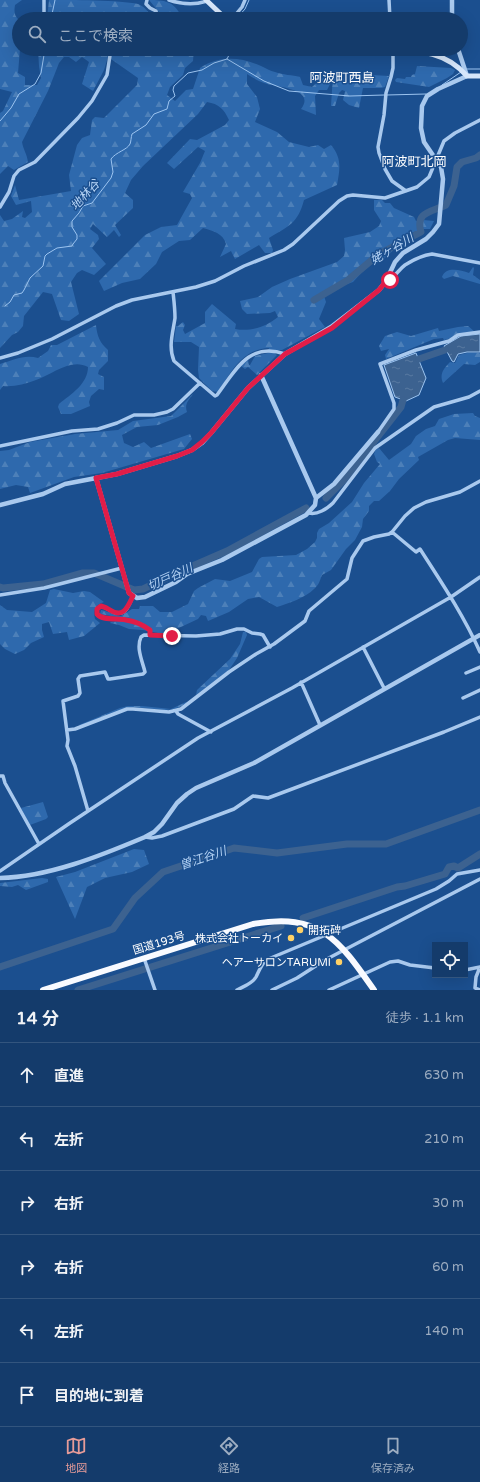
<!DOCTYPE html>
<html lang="ja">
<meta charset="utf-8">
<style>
:root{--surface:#143b6b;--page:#1d4271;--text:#f1f3f6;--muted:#9dadc1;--line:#33557e;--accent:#e69b98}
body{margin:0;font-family:"Varela Round","Noto Sans JP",sans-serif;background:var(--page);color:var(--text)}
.controls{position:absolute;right:12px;bottom:12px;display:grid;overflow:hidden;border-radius:0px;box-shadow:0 4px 16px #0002}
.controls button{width:36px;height:36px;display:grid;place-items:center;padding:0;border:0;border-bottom:1px solid var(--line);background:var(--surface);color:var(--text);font:20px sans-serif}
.stop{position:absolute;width:12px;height:12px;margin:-9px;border:3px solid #e11d48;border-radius:50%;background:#fff}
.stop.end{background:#e11d48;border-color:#fff;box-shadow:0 1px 4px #0008}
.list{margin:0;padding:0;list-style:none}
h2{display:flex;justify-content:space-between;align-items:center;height:52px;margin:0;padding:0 16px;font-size:17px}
h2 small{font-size:13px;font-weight:400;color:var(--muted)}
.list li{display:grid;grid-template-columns:26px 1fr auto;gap:12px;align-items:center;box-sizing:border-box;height:64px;padding:0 16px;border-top:1px solid var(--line)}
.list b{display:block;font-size:15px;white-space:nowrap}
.list em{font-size:13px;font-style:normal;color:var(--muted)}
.icon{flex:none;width:22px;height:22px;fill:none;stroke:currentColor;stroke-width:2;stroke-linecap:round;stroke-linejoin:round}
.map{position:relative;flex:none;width:480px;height:990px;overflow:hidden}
.search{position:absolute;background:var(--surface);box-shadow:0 4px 16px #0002;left:12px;right:12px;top:12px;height:44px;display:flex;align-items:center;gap:10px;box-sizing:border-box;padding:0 14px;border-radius:22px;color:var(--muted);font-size:15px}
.sheet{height:436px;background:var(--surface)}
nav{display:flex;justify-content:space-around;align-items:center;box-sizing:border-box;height:56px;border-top:1px solid var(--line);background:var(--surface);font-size:11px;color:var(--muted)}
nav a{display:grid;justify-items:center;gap:2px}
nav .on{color:var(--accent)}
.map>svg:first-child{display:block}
.forest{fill:url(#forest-firs)}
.water{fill:url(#water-ripples);stroke:#9cc4f0}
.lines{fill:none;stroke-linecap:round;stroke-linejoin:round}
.stream{stroke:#9cc4f0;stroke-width:1}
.river{stroke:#3c6290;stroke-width:7}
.minor{stroke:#a9c9ee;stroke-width:3.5}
.tertiary{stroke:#a9c9ee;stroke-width:4.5}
.secondary{stroke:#d6e6fa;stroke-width:5}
.trunk{stroke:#f8faff;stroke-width:6}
.route{stroke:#e11d48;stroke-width:5}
.poi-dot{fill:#ffd166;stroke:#1b4f8f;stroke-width:1.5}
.labels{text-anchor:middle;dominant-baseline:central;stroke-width:3;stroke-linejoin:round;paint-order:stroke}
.poi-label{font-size:11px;fill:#fff;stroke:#1b4f8f;text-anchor:end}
.street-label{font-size:11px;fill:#fff;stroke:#1b4f8f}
.water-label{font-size:12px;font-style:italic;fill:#b5d3f5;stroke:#1b4f8f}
.quarter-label{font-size:13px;fill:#fff;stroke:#1b4f8f}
</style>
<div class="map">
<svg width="480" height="990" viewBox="0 0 480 990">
<defs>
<pattern id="forest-firs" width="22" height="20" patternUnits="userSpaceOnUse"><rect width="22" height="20" fill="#2e69ad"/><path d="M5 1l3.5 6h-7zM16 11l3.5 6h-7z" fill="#4d80b9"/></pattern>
<pattern id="water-ripples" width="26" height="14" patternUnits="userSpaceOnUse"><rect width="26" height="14" fill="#3c6290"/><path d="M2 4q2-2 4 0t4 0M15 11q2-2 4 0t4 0" fill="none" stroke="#597aa1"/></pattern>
</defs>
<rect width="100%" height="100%" fill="#1b4f8f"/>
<!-- forest -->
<path class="forest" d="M0 0H22L15 5C14 11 14 16 19 20L17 37 19 38V49H20L18 73 25 77V85H37L41 78 39 66 38 49H126L127 51 136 53 146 49H174L175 52 180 49H194L193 61 185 68 183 75 170 87 167 95 175 101 186 90 193 89 200 68C219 55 241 57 261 66 266 68 270 71 275 72 283 75 292 75 300 77L303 85 312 87 321 79 330 76V84L327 90H319L315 96 316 115 301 109C317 88 274 87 264 83 258 81 252 77 247 74V84L257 97 260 109 255 122 277 132 289 142 309 147 318 145 324 149 331 145C342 158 340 169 337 185L304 200C298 223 289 226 269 238L273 250 272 253H265L259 245 235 259 231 251 220 257 226 244C223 233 213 231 203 228L190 240 179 241 162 252 156 264 140 279 122 283 104 291 99 281 145 235 161 227 177 225 192 198 190 194 183 192 200 163 205 151 198 147 174 169 167 163 190 139 197 140 225 125 229 120C224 109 219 104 207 102L198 114 143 166 131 180 125 193 133 200V208L115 225 121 235 119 237 114 230 107 237 93 224 90 229 98 235 99 239 92 248 106 264 94 275 82 270 77 273 71 282 79 314 69 321 61 320 52 294 43 292 24 316 23 326 18 332 12 335 0 348V215L4 221 12 219 23 211 22 217 25 218 32 212 31 201 16 205 11 196 15 185 19 200 71 191 69 175 77 145 82 138 90 135 92 120 95 117 104 118 137 85 138 78 108 57 104 70 93 91 82 84 89 62 82 57 76 62 69 57H64L59 63 48 91 22 142C23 149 27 154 28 162L14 170 8 166 0 174V113L3 111 12 92 0 89Z
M49 0C71 0 120 0 138 4 144 6 148 12 152 16L150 18 134 17 133 19H47Z
M149 0C164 0 174 1 181 16L177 19 163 17Z
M417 66 451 68 455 70 453 74 447 78 429 87 396 82 395 80 397 78 405 79 406 77H411L412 75 415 74Z
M333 75 347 80V82L361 83 371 75 389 76 385 87 381 88H363L359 108 349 105 343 100 345 91 342 90 339 93 335 106H331Z
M374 200H382L385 203H390L394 208 414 217 416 221 423 220 434 221 430 229H424L407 234 406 238 381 262H372L364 270 353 282 323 293 326 302 319 319 325 327 282 350H274V353L277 355 257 375 248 367 245 369 241 366 248 359 249 365H250L255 356 268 353 269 348C242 349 231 372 218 392L212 391 199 378 198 370 199 347 191 342H174L176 326H178L183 322 185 325 183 330 185 334 205 323V312L212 304 236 324 235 329C250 332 266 327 278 317L275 311 270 313 247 314 242 309 240 301 258 297 272 287 290 279 337 262 344 256 345 250 344 238 370 232 379 226 381 221 374 210Z
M473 267 474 268 473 275 480 280V284L453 276 444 279 442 277C446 266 460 270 469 273Z
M96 325C97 336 100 343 108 350V361L99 370 98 374 104 377V390L99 389 91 396 89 402 90 406 71 414H61L58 407 59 404C71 394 88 384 88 367 71 358 53 374 36 380 25 384 14 387 3 386L0 390V415V364C13 360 25 354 38 358L48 351 51 345H57Z
M468 326 475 332C460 331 457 337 444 340L443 338 434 339 386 359 385 355 389 349 381 351 379 346 385 336 397 332 411 336 438 328 439 331 458 327Z
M467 353H480V362L475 365 464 364 443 383C439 374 444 368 450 362L455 363 459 355Z
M193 394C189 400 184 404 187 412L178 417 158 425 137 427 122 435 124 443 133 447 144 442 151 448 190 434 192 439 184 449 102 473 74 477 30 493 28 487 16 485 0 489V451L9 450 30 442 75 434 118 430 133 421 171 416Z
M473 413 475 416 480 418V440L455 438 448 440 418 457 419 460 399 479 390 491 379 501H374L369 506V511L363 519 362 527 355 540 346 549 331 570 322 575C320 580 319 585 314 589 305 598 289 603 277 607L259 597 248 599 229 612 208 621 206 616 201 615 198 619 168 633H158L143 630 129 629 119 625 110 623 111 622 119 621 122 618 100 614 101 610C108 611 113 615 121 616L132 609H139L140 606H153L160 612H172L188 604 194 591 198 588 215 579 230 581 252 572 259 559 262 557 296 555 307 549 315 542 317 538V533L319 529 329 523 352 502 364 483 380 464 377 462 374 454 376 449 379 448 389 460 411 444 416 436 426 429 435 426 439 419 454 414Z
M54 589 73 593 84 591 90 592 104 602C95 605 93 610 95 619L100 623 84 636 69 640 67 632 53 634 49 622 42 624V630L44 637 31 643 24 650 15 654 5 649 0 644V605L7 610 32 612 46 603 50 590Z
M243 632H246L247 635 237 658 229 670 196 695 197 690 230 659 240 644Z
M186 702 187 703C167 717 149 705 127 708L80 726 79 725 120 708 128 706H142L171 709Z
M43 802 48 817 46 819 30 825 21 808Z
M134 849 144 850 149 864 132 872 105 878 87 887 75 919 56 877 75 872Z
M42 878 48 879V882L26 890 18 885 12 887 0 886V883Z"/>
<!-- water -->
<path class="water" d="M480 334V352H467L458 354 454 362 452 361 444 346 461 336Z
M416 353 426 378 419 395 406 401 395 397 384 365Z"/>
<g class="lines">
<!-- stream -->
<path class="stream" d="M51 19 55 0
M236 19 245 9 249 0
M227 59 264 81 289 91 350 96 384 95
M467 69H480
M442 85 461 72
M387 95 426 94
M0 121 11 108 19 94 35 84 41 73 45 49
M5 306 10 302 14 295 22 293 24 290 30 278 43 266 45 256 47 254 57 248 72 246 73 244 77 239V235L72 227V221L79 213 83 206 92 203 111 178 113 172 111 159C116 152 127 150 130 144 131 142 131 137 132 134L146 125 154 114 167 109 169 101 175 96 173 90 174 86 188 73 202 70 214 63 227 59 229 55 230 49"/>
<!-- river -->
<path class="river" d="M314 300 348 280 379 254 421 232C415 212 431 212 446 205L454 186 457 167 462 162 476 158 480 155
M419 359 445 350
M326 498 343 481 401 407 403 400
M0 587 3 588 43 584 82 573H94L134 590 143 589 181 571 227 551 306 508
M303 918 397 887 405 886 445 874 449 867 454 866 458 868 480 854
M0 967 113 929 135 898 163 872 234 848 277 853 347 844H386L480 810
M78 990 281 926"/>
<!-- minor -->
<path class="minor" d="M147 0 146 4 150 8 156 11 157 16 156 19
M169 0C181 4 195 5 207 1
M389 0 390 19
M44 19V0
M138 19H142
M232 19 242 7 245 0
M393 49V68L391 77 386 93 384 115 378 147 379 153 385 169 392 181 406 191
M0 207 9 192 14 176 19 170 35 162 78 118 92 101 107 75 111 49
M386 281C395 278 398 270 405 265 413 260 423 255 432 254L480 263
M173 292C174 301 175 309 175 318 173 332 168 347 174 361L215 396 217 395C235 371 249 341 285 354
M0 358 18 353 52 339 116 306 132 300 196 287 215 281 244 266 284 250 293 244 339 201 347 196 353 195 385 198 417 187 429 177 444 141 455 133 480 120
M378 432 394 409V403L380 364 416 350 449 341 458 335 480 332
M0 446 72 431 98 429 117 423 134 415H154L167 412 173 409 200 383
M309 513C317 515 327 509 333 503L375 448 434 407 469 397 480 391
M392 532 416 552 420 549C442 583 464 616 480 652
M0 595 44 588 122 568
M133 596C129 605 126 617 113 612 108 610 106 607 101 606L97 609V614C103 621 117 618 126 620 135 621 143 625 150 630V635
M363 647 384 688
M466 673 480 667
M301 682 320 725
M463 698 480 690
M176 711 178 714 211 732
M67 730 75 729 127 709H133L169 712 181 709 229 672 256 654 274 644 305 621 309 611 347 579 352 558 363 541 374 537 389 534 392 532 405 516 414 508 426 502 460 492 480 481
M0 776H3L5 783 39 844
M88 811 75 766 67 746 68 740 63 701 78 696 80 693 78 679 80 676 105 672 108 679H110L143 674 145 672C142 660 136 648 141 637L144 635 196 636 220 634 237 629H244L252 633 260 634 263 635 270 647
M145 837 152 838 162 836 234 809 253 796 268 798 444 732 480 717
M0 871 70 823 198 738 292 688 451 597 480 577
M144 958 155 990
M465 970 480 967 476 977 475 988 480 990
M237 990C244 986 252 984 256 977 259 971 261 965 266 960L436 889 449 881 457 874 480 870
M272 990 297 978 325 960 480 879
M329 990 390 962 398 961 410 965 435 968"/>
<!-- tertiary -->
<path class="tertiary" d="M452 19V0
M96 478 129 593 137 598 145 597 176 582 187 574 222 560 306 515 315 505 316 498 261 375
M316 498 334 484 378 432
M0 505 43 494 65 484 117 474 177 456 192 450 202 443 211 433 248 388 285 354 331 327 379 290 386 281 395 262 403 253 426 239 433 232 439 224 443 179 441 167 424 142 421 128 422 106 427 96 438 89 467 76 458 49
M0 878C48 877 100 856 145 837L154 832 162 824 177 803 187 794 196 788 254 763 480 635"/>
<!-- secondary -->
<path class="secondary" d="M206 0 226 19
M333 49C351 49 369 50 387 50 418 51 444 50 467 76H480"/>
<!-- trunk -->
<path class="trunk" d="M43 990 253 924C320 912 339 940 374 990"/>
</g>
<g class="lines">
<!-- route -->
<path class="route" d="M172 636 150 635V630C143 625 134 621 126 620 117 618 103 621 97 614V609L101 606C105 607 107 608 110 610 124 619 128 606 133 596L129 593 96 478 117 474 177 456 192 450 202 442 211 433 248 388 285 354 332 328 379 290 386 281 390 280"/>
</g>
<!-- markers -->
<g class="poi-dot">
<circle cx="300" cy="930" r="4"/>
<circle cx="291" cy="938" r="4"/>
<circle cx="339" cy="962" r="4"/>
</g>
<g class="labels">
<!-- poi labels -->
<g class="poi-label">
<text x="308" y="930" text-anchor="start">開拓碑</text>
<text x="283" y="938">株式会社トーカイ</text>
<text x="331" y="962">ヘアーサロンTARUMI</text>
</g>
<!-- street labels -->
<g class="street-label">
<text transform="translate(159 943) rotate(-17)">国道193号</text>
</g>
<!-- water labels -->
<g class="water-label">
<text transform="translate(85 195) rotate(-47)">地林谷</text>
<text transform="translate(392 249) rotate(-31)">姥ヶ谷川</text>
<text transform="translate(170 577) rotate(-24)">切戸谷川</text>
<text transform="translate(203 858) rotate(-19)">曽江谷川</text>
</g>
<!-- quarter labels -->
<g class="quarter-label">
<text x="342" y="78">阿波町西島</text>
<text x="414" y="162">阿波町北岡</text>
</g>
</g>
</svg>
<div class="controls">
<button><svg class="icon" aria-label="locate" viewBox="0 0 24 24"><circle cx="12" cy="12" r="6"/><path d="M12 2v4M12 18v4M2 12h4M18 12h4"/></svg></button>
</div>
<div class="stop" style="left:390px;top:280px"></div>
<div class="stop end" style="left:172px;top:636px"></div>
<div class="search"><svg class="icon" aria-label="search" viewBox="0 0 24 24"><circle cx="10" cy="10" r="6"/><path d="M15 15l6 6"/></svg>ここで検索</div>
</div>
<section class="sheet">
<h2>14 分<small>徒歩 · 1.1 km</small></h2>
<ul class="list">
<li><svg class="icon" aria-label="ahead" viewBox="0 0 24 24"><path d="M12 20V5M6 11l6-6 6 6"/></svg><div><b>直進</b></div><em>630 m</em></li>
<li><svg class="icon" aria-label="left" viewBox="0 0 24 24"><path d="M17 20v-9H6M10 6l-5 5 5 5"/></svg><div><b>左折</b></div><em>210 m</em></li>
<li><svg class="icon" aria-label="right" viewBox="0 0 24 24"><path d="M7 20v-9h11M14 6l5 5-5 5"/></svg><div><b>右折</b></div><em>30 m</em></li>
<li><svg class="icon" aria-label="right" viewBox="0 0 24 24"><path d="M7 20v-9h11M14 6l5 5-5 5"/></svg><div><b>右折</b></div><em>60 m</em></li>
<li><svg class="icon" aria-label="left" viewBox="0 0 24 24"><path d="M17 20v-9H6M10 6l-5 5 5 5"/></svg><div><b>左折</b></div><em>140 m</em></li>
<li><svg class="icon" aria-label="arrive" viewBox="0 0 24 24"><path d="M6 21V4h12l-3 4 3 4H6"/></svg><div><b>目的地に到着</b></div></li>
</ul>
</section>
<nav>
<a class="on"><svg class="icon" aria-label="map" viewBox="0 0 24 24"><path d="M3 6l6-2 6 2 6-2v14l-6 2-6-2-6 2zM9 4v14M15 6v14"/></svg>地図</a>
<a><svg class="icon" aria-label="directions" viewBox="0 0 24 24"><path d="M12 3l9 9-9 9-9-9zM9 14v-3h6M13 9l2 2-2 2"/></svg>経路</a>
<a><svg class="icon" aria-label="saved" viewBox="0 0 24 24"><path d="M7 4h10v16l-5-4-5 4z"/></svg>保存済み</a>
</nav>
